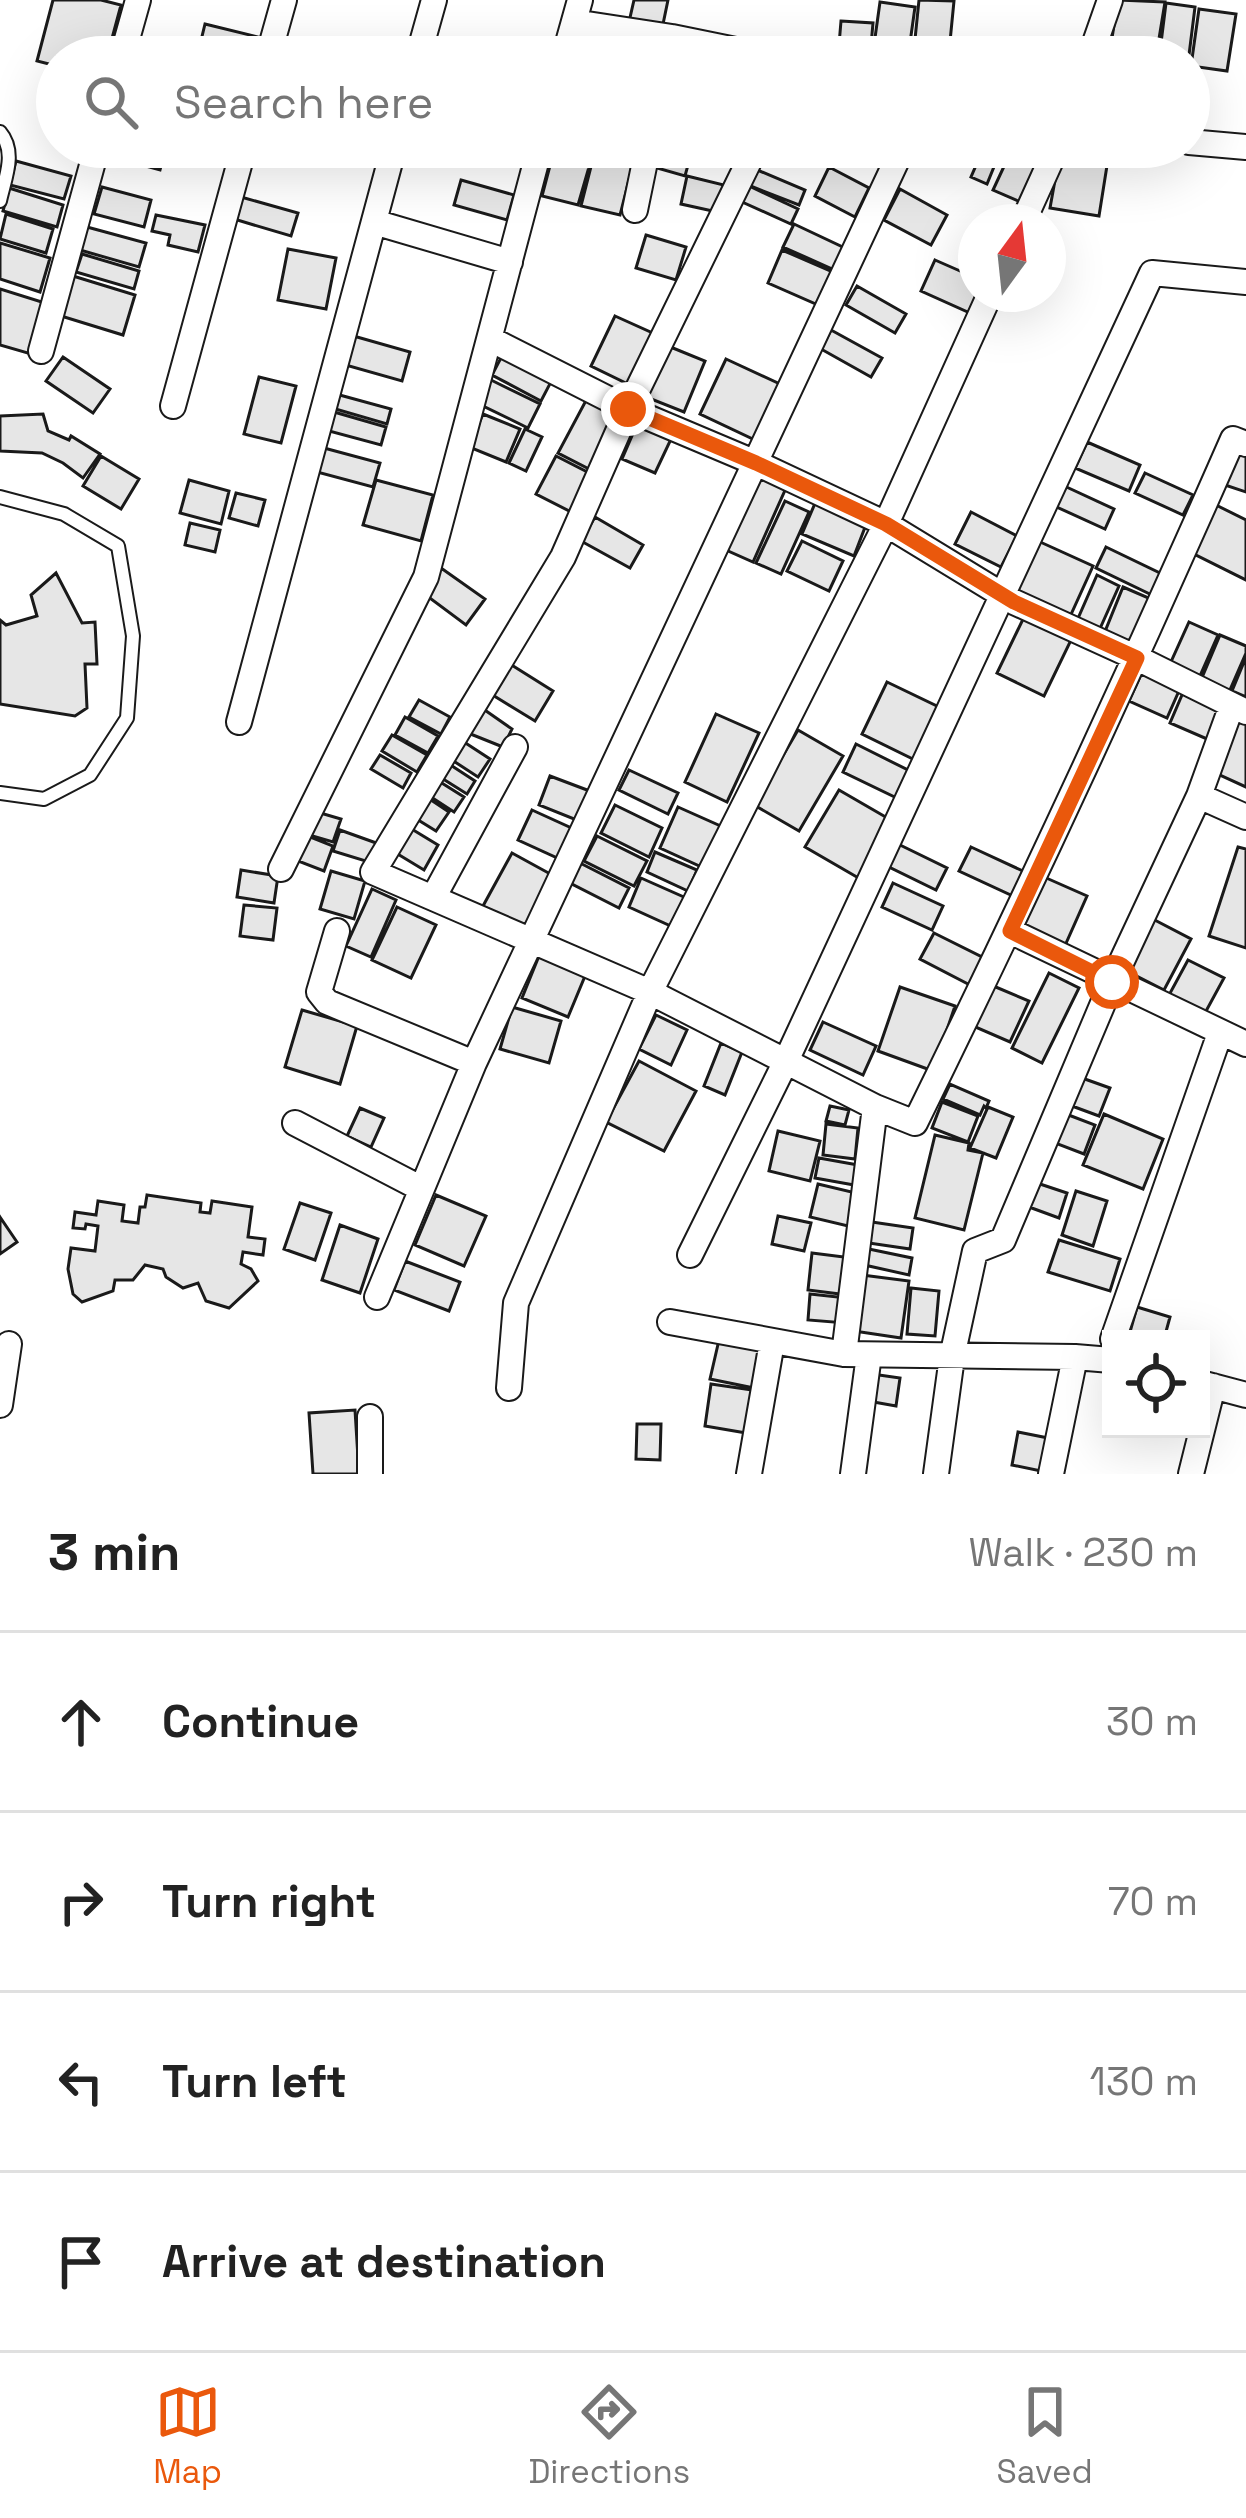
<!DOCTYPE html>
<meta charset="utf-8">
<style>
:root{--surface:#fff;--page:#f6f6f6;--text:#222;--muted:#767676;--line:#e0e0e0;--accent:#ea580c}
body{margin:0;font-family:"Space Grotesk",sans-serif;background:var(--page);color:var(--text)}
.controls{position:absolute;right:36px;bottom:36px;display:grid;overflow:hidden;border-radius:0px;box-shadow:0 12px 48px #0002}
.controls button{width:108px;height:108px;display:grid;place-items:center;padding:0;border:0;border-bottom:3px solid var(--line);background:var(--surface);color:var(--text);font:60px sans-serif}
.compass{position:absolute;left:958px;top:204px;width:108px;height:108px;border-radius:50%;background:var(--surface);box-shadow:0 12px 48px #0002;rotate:15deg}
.stop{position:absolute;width:36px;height:36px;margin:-27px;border:9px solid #ea580c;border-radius:50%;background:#fff}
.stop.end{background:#ea580c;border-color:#fff;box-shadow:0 3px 12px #0008}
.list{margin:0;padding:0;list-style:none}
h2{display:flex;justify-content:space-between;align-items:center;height:156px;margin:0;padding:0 48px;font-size:51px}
h2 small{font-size:39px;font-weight:400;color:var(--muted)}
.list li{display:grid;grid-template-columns:78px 1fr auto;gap:36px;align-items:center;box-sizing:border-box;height:180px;padding:0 48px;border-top:3px solid var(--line)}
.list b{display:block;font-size:45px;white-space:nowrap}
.list em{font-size:39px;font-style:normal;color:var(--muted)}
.icon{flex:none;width:66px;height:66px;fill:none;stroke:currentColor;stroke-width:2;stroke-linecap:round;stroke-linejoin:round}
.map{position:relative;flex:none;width:1246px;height:1474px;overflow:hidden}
.search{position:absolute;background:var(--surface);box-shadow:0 12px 48px #0002;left:36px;right:36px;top:36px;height:132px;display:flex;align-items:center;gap:30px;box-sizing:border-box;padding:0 42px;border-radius:66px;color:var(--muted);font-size:45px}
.sheet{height:876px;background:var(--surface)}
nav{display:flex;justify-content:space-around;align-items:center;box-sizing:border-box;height:168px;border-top:3px solid var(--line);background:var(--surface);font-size:33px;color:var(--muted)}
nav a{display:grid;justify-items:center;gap:6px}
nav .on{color:var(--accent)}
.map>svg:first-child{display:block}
.building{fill:#e6e6e6;stroke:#1a1a1a;stroke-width:3}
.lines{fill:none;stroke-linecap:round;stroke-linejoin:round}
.lane-casing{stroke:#1a1a1a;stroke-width:16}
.street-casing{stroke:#1a1a1a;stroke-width:28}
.lane{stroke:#fff;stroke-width:12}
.street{stroke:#fff;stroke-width:24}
.route{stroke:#ea580c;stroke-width:15}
</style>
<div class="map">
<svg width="1246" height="1474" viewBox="0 0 1246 1474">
<rect width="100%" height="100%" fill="#fff"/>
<!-- building -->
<path class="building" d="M53 0H101L121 5 107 57H57V66L37 61Z
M634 0H668L662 29 629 22Z
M919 0 954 1 949 52 914 49Z
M1118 0 1165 2 1156 57H1109Z
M880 2 915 7 909 50 874 45Z
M1166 3 1195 7 1189 55 1160 51Z
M1199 9 1236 14 1227 71 1191 66Z
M841 21 873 23 870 57H838Z
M205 24 262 38 257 57H197Z
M429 39 482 55 481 57H424Z
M108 147H166L160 170 105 155Z
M319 147H381L376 164Z
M399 147H455L452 161Z
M655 147H693L685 176 650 166Z
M984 147H1002L987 184 971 177Z
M1013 147 1045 160 1025 204 993 190Z
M1061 147 1109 153 1099 216 1050 208Z
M595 151 634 160 620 215 581 206Z
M552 158 589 167 578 205 542 196Z
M16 161 71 176 64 199 10 185Z
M829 167 869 188 855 217 815 196Z
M755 169 805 190 799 205 748 185Z
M687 176 724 185 717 212 681 204Z
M461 180 514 195 507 220 454 205Z
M747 185 798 209 791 224 740 201Z
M102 187 151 200 144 227 94 214Z
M9 188 63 205 57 227 3 211Z
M900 189 947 215 931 245 884 220Z
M241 197 298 213 291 236 234 219Z
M6 214 53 229 46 253 0 239Z
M156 215 205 225 198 252 168 245 170 235 152 231Z
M794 224 849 250 839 272 783 247Z
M87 227 146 243 139 267 80 250Z
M646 235 686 247 676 280 636 268Z
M0 243 50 258 40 292 0 279Z
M288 249 336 258 326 309 278 300Z
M782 250 840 275 825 308 768 283Z
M82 254 139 271 134 289 76 272Z
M935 260 976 278 978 294 970 313 921 291Z
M73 276 135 295 123 335 61 316Z
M857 286 906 314 895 333 846 305Z
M0 289 45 303 31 354 0 345Z
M615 316 657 335 632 386 591 366Z
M831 330 882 358 871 377 821 349Z
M350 335 410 352 402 381 342 364Z
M668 346 705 361 684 412 646 397Z
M504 352 553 378 541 401 492 375Z
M63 357 110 389 93 413 46 381Z
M726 359 782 385 755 440 700 414Z
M259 377 296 386 281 443 244 434Z
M491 380 540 404 528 428 479 404Z
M590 393 625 411 593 471 558 453Z
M336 394 391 409 387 424 332 408Z
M334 412 386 427 381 445 329 431Z
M43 414 48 431 69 440 71 436 100 454 83 478 63 463 42 453 0 451V416Z
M483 414 520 429 506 462 469 447Z
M638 422 672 437 655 473 622 459Z
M525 429 542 437 526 471 509 463Z
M1087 442 1140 465 1129 491 1075 468Z
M1238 447 1246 450V492L1225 485Z
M324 448 380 463 373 487 317 472Z
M101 456 139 479 121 509 83 486Z
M556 456 597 477 577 515 536 494Z
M1145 473 1193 495 1183 515 1135 493Z
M759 477 786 488 753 562 726 550Z
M189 480 229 491 221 524 180 513Z
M376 480 433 495 421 541 363 525Z
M1060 484 1114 509 1105 529 1050 504Z
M236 493 265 500 258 526 229 518Z
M785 501 809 512 781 574 756 563Z
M816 501 867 522 854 556 802 534Z
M1214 504 1246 520V580L1190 552Z
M971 512 1017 536 1001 567 955 544Z
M595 517 643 545 630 568 581 541Z
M190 523 220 530 215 552 185 545Z
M802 541 843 561 829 591 787 571Z
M1038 541 1093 566 1068 621 1013 596Z
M1106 547 1164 575 1154 596 1096 568Z
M441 568 485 599 466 625 423 593Z
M56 573 82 623 95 622 97 664H85L87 708 75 716 0 704V620L6 625 37 616 31 595Z
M1097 575 1119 586 1098 633 1076 623Z
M1123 587 1151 599 1133 645 1104 634Z
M1026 613 1073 636 1044 696 997 673Z
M1189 622 1218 635 1199 678 1170 664Z
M1220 635 1246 646V653L1229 692 1201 680Z
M1246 657V697L1232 691Z
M510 664 553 691 535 721 491 694Z
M1144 668 1182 684 1167 718 1129 701Z
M887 682 943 709 917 761 862 734Z
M1185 688 1223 705 1207 739 1170 723Z
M419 700 450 717 441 734 409 717Z
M479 706 512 729 503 747 463 731Z
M716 714 759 733 727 802 685 782Z
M405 717 438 736 428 753 395 735Z
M1235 717 1246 723V787L1209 770Z
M798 730 843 756 799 831 754 805Z
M392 735 427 755 417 772 382 751Z
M464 742 490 759 478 777 452 760Z
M856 744 916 774 903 801 843 772Z
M380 755 411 773 403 788 371 769Z
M449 764 475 781 467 794 440 777Z
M629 770 678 793 668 814 619 790Z
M550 776 595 793 584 823 539 805Z
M437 780 464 797 454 812 428 795Z
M839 790 896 823 862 880 805 847Z
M428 798 449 812 436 831 415 818Z
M615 805 662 828 649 857 601 833Z
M678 807 725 828 706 869 660 848Z
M532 810 578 831 564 861 518 840Z
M317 812 341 819 333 842 309 835Z
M410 828 438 845 424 870 396 853Z
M340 830 379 844 372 863 333 851Z
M308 836 333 846 324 871 298 861Z
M597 836 647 861 634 886 584 861Z
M898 844 947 868 936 890 887 866Z
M971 847 1025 872 1013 896 959 871Z
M1238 847 1246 849V948L1209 936Z
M655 852 697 870 688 891 647 872Z
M512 853 554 876 525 929 483 906Z
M580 863 629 888 619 908 570 883Z
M241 870 278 876 274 903 237 897Z
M331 871 365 881 354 919 320 909Z
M1044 877 1087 896 1063 950 1020 931Z
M641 878 686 898 673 927 629 907Z
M893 883 943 906 932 930 882 907Z
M372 889 396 900 371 957 346 946Z
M244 905 277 908 273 940 240 936Z
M397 907 436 925 411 978 372 960Z
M1147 916 1191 939 1164 990 1121 968Z
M934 933 984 958 970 985 920 959Z
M539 956 585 976 568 1017 522 998Z
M1188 960 1224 978 1205 1013 1169 995Z
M1049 973 1079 988 1042 1063 1012 1048Z
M991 985 1029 1001 1010 1042 973 1026Z
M900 987 955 1006 933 1071 878 1051Z
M512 1007 561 1021 549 1063 500 1049Z
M302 1010 357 1026 340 1084 285 1067Z
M656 1015 687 1030 671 1065 639 1049Z
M823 1022 876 1046 863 1075 810 1050Z
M721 1043 742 1052 725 1095 704 1086Z
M639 1061 696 1091 664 1151 606 1122Z
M1082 1078 1110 1088 1099 1116 1072 1106Z
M950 1084 989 1101 986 1108 984 1106 980 1115 943 1099Z
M942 1102 978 1116 968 1142 932 1128Z
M830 1106 849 1110 845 1125 826 1121Z
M988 1107 1013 1117 996 1158 970 1148Z
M360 1108 384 1118 371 1147 347 1136Z
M1066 1114 1095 1125 1084 1154 1055 1143Z
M1104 1114 1163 1139 1143 1189 1083 1165Z
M826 1124 858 1128 855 1159 823 1155Z
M778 1131 820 1141 810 1181 769 1171Z
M935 1135 969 1143 968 1150 983 1153 964 1230 915 1218Z
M819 1158 858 1165 854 1185 815 1178Z
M1037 1183 1067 1193 1059 1218 1029 1207Z
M818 1184 856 1193 848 1226 810 1217Z
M1076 1191 1107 1201 1093 1246 1062 1235Z
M147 1195 201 1203 200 1212 210 1213 212 1201 252 1207 248 1237 265 1239 263 1255 243 1252 241 1264 251 1269 258 1281 229 1308 206 1301 198 1283 183 1288 166 1277 163 1269 145 1265 133 1280H115L113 1291 82 1302 73 1294 68 1269 71 1248 95 1251 98 1226 86 1224 85 1229 73 1228 75 1212 96 1215 98 1201 124 1205 122 1221 138 1223 140 1207H145Z
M436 1195 486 1216 464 1266 415 1245Z
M300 1203 331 1213 315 1260 284 1249Z
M778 1216 811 1223 804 1251 772 1244Z
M0 1217 17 1242 0 1254Z
M865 1221 913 1228 910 1249 862 1242Z
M340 1225 378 1239 360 1293 322 1280Z
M1059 1240 1120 1259 1110 1291 1048 1272Z
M864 1248 912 1258 909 1275 860 1264Z
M812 1253 852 1258 848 1295 808 1290Z
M405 1261 460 1282 449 1311 394 1290Z
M862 1275 909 1281 901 1338 854 1331Z
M911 1288 939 1291 935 1336 907 1334Z
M810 1294 847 1298 845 1323 808 1320Z
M1137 1307 1170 1317 1164 1339H1128Z
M719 1340 763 1350 754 1388 710 1379Z
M872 1374 900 1378 896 1406 868 1401Z
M711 1384 759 1391 752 1434 705 1426Z
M355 1410 359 1474H313L309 1413Z
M637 1424H661L660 1460 636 1459Z
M1018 1432 1048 1438 1041 1471 1012 1465Z"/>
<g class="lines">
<!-- lane casing -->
<g class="lane-casing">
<path id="lane" d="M0 132C17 152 5 178 0 201
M0 497 64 514 118 546 133 636 127 718 90 775 44 799 0 793"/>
</g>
<!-- street casing -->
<g class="street-casing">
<path id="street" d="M574 22 672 37 770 57
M122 57 138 0
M268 57 284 0
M418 57 434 0
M564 57 580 0
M1090 57 1110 0
M1189 142 1246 147
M756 147 628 409 563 557 373 872 650 992 875 1107 915 1123C1026 897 1132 669 1233 439L1246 444
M635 210 648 147
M374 222 510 262
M1023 222 1057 147
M490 339 628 409 756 463 886 524 1014 602 1137 658 1246 712
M41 351 97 147
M173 406 244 147
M239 722 394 147
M1199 796 1246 817
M281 869 426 577 540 147
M433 898 515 747
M337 931 319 992 327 1002 474 1063
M1010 931 1246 1044
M295 1123 420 1188
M690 1255 786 1061 1152 273 1246 282
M377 1297 474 1063 903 147
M670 1322 844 1354 1075 1357 1111 1360
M1113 1339 1220 1033
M844 1354 875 1107
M1201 1383 1246 1395
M509 1388 516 1303 650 992 886 524 990 294
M0 1405 9 1344
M370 1474V1417
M749 1474 772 1342
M853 1474 869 1355
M936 1474 952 1357 975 1251 1003 1240 1112 982 1199 796 1232 705
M1051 1474 1075 1357
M1191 1474 1213 1386"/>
</g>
<!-- lane -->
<use href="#lane" class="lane"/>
<!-- street -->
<use href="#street" class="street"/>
</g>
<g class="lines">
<!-- route -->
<path class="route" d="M628 409 756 463 886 524 1014 602 1137 658 1010 931 1112 982"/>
</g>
</svg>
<div class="controls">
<button><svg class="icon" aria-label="locate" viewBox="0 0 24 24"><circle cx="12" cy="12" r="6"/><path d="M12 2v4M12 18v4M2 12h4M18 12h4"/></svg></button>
</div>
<svg class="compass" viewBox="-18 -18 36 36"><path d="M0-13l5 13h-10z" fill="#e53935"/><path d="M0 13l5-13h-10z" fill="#767676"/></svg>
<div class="stop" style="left:1112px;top:982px"></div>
<div class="stop end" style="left:628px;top:409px"></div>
<div class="search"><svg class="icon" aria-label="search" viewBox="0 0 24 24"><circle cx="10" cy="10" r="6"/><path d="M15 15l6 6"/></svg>Search here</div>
</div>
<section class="sheet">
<h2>3 min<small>Walk · 230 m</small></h2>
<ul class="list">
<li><svg class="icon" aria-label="ahead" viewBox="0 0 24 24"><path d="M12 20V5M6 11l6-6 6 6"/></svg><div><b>Continue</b></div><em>30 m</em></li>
<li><svg class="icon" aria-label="right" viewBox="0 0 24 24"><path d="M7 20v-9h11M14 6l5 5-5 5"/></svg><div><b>Turn right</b></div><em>70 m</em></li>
<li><svg class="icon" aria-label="left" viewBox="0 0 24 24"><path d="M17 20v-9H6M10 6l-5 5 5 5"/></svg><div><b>Turn left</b></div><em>130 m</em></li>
<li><svg class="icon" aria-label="arrive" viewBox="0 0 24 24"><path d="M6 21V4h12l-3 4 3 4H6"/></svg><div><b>Arrive at destination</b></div></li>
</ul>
</section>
<nav>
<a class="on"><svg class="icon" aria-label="map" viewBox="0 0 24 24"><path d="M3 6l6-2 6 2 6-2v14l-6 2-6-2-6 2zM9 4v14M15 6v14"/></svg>Map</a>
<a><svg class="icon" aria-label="directions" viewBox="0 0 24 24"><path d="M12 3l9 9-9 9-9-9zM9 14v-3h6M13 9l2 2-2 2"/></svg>Directions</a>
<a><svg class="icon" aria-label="saved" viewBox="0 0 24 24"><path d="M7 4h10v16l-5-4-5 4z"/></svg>Saved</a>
</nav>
